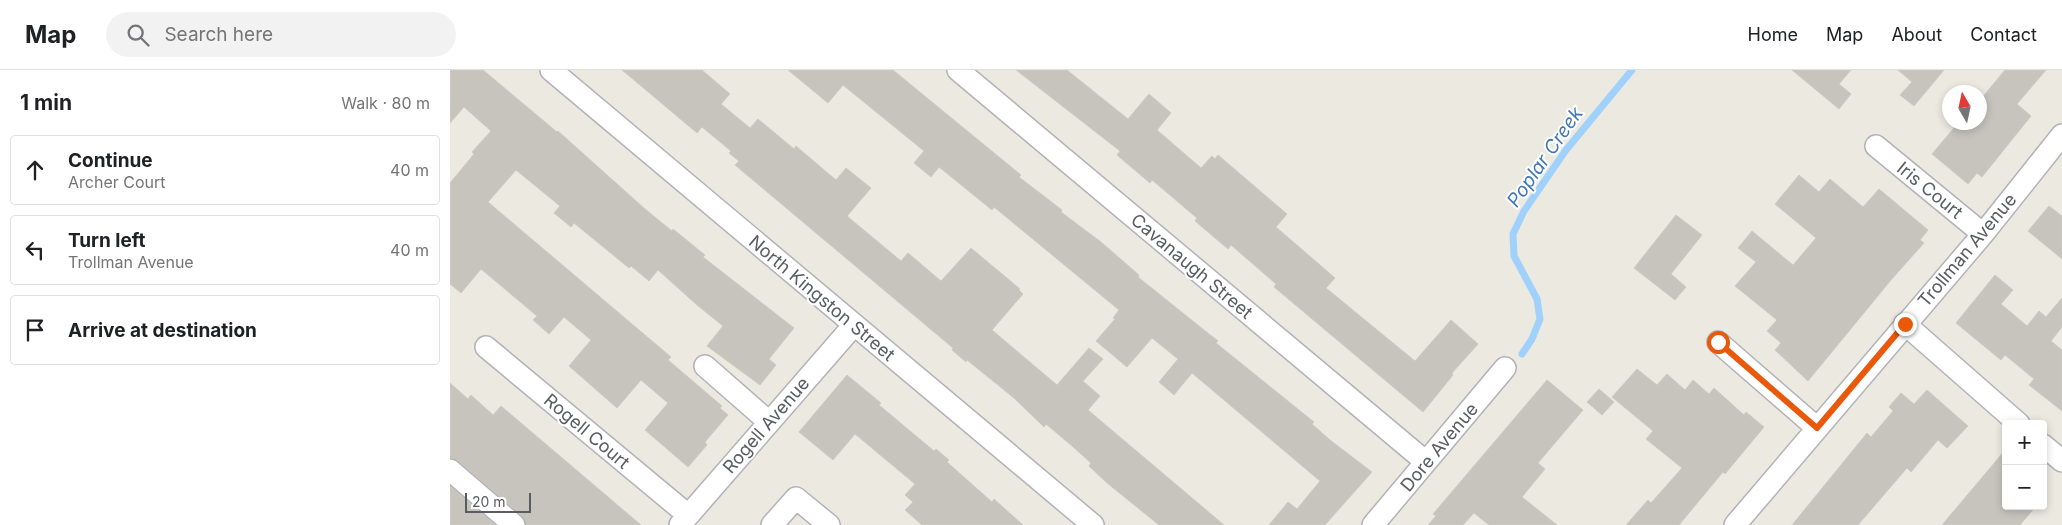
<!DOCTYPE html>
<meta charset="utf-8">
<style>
:root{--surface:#fff;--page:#f2f2f2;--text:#202124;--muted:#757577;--line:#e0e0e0}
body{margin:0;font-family:Inter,sans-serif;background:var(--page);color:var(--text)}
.controls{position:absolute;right:15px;bottom:15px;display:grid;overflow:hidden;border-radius:5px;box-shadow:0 2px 8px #0003}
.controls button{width:45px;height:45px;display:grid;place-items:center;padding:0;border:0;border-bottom:1px solid var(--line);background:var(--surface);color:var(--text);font:25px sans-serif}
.compass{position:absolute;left:1492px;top:15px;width:45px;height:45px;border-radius:50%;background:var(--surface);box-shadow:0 2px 8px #0003;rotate:351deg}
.scale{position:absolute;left:15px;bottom:12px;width:66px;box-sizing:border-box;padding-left:5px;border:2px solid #595c61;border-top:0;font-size:14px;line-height:18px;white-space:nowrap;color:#595c61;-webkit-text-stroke:4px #fff;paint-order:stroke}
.stop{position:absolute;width:15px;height:15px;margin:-11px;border:4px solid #ea580c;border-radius:50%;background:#fff}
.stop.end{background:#ea580c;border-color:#fff;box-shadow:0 1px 5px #0008}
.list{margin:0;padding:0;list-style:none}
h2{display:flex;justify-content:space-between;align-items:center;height:65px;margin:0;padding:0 20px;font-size:21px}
h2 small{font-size:16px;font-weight:400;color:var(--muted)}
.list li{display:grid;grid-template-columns:32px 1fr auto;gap:15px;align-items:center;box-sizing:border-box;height:70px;margin:0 10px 10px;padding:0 10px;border:1px solid var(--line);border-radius:5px}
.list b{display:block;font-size:19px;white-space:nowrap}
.list p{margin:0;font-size:16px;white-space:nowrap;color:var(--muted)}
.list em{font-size:16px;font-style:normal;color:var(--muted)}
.icon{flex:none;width:28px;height:28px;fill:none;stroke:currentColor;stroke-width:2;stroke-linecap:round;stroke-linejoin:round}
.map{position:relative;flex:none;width:1612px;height:455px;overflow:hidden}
header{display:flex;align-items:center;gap:30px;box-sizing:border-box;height:70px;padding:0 25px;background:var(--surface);border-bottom:1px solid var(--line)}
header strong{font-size:24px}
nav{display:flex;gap:28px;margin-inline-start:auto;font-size:18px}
.search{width:350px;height:45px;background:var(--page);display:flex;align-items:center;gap:12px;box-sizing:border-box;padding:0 18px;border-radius:28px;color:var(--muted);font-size:19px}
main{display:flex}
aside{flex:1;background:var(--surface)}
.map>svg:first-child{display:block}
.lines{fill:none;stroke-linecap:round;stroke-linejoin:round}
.stream{stroke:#9fd1fc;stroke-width:7}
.building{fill:#c6c4bd;stroke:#d0cbbf}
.minor-casing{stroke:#b1b3b8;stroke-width:24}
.minor{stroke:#fff;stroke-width:21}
.route{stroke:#ea580c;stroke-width:6}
.labels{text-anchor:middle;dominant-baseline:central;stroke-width:4;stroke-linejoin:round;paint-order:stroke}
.street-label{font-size:18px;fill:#595c61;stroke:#fff}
.water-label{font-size:19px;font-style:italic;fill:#4077b5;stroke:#fff}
</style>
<header>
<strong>Map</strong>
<div class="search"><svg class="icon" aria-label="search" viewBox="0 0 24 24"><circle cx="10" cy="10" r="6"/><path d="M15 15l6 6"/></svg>Search here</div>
<nav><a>Home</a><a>Map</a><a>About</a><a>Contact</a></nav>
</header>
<main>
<aside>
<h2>1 min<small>Walk · 80 m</small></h2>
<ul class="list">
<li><svg class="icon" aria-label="ahead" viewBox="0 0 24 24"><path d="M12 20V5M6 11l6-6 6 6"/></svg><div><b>Continue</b><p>Archer Court</p></div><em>40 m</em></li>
<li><svg class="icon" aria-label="left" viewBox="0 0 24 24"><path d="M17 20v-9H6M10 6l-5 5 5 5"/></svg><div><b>Turn left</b><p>Trollman Avenue</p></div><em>40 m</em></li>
<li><svg class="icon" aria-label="arrive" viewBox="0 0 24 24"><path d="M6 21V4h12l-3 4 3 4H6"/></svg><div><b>Arrive at destination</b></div></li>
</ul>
</aside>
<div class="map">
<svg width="1612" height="455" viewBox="0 0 1612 455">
<rect width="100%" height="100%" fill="#ebe9e0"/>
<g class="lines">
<!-- stream -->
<path class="stream" d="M1072 284 1082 269 1090 249 1087 229 1064 186 1063 164 1074 141 1116 80 1182 0"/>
</g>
<!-- building -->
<path class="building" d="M0 0H33L107 62 108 61 195 139 222 161 223 159 255 185 253 187 344 258 319 289 326 295 310 315 257 276 273 256 247 235 208 200 199 211 181 196 179 198 124 153 121 157 104 143 110 136 66 100 38 132 221 287 218 290 272 336 270 338 278 345 255 372 257 375 238 397 195 360 218 333 191 310 167 338 119 296 141 270 114 247 99 264 83 250 87 246 31 199 11 223 0 214V113L24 84 22 82 41 61 14 37 0 53Z
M172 0H252L280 24 271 34 300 58 308 49 344 79 346 76 386 110 396 98 421 118 397 146 451 191 458 183 491 211 521 178 570 219 569 220 573 224 542 260 607 315 639 278 653 289 633 311 650 326 638 340 774 455H709L657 413 639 396 641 393 622 376 596 354 594 357 564 328 517 290 516 292 502 280 503 278 285 95 289 91 279 83 281 81 252 57 247 63Z
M338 0H443L571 105 569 107 612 140 611 142 651 172 689 205 688 207 754 260 768 271 766 273 864 352 862 354 880 370 922 402 875 455H819L838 432 847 439 870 411 742 303 724 325 709 312 728 289 702 268 677 297 646 271 665 249 663 248 669 240 544 137 542 140 489 97 481 107 464 93 474 81 393 15 378 33Z
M566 0H617L678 49 699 24 721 43 707 60 751 98 762 86 765 89 768 85 837 144 826 157 885 208 876 218 965 291 1001 250 1028 274 1002 303 1003 305 973 342 824 217 826 214 781 175 778 179 745 151 747 148 702 110 700 113 667 85 670 81Z
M1342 0H1401L1389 14 1401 24 1389 39Z
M1448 0H1494L1464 36 1450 25 1462 12Z
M1555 0H1596L1567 34 1581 46 1532 107 1527 103 1518 114 1482 84 1509 52H1530V30Z
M1349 105 1369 122 1380 109 1413 137 1429 119 1478 160 1470 170 1474 173 1441 210 1358 311 1325 280 1331 273 1317 261 1327 250 1285 216 1306 192 1288 178 1302 161 1343 195 1366 168 1325 134Z
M1599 136 1612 146V189L1578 161Z
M1226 145 1252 165 1221 204 1236 217 1225 230 1184 198Z
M1545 205 1563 220 1551 234 1577 256 1589 241 1596 247 1612 228V257L1601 271 1612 280V341L1579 315 1584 309 1555 285 1551 290 1506 253Z
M1187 299 1207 315 1217 304 1235 320 1243 310 1259 324 1264 318 1294 345 1296 342 1314 357 1275 404 1273 402 1229 455H1176L1198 430 1201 433 1232 398 1196 369 1203 361 1162 327Z
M397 305 431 333 429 335 484 381 486 379 499 390 497 392 542 432 544 429 573 455H472L455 440 463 432 455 425 465 414 405 364 383 390 349 362Z
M1097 310 1133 340 1088 393 1095 399 1072 427 1107 455H1039L1024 443 1013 455H978L986 446 983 444Z
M0 313 18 329 21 325 43 345 51 336 191 455H76L72 446 8 391 0 388Z
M1149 319 1164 332 1152 345 1137 332Z
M1477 320 1518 356 1497 378 1488 370 1461 402 1457 398 1408 455H1342L1417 363 1421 367 1443 341 1439 337 1451 323 1464 334Z
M1556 379V436H1586L1570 455H1492Z
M0 416 45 455H0Z"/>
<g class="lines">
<!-- minor casing -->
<g class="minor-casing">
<path id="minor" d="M101 0 643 455
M508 0 976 392
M1426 76 1533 164
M1455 254 1569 354
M1268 272 1367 358
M36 277 238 445
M255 296 319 352
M1593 375 1612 391
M0 400 64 455
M230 455 404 255
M322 455 346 428 379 455
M923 455 1055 298
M1285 455 1533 164 1612 65"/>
</g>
<!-- minor -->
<use href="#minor" class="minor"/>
</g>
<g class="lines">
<!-- route -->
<path class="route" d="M1268 272 1367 358 1455 254"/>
</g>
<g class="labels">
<!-- street labels -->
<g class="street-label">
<text transform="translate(1480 120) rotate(39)">Iris Court</text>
<text transform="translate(1517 180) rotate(-50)">Trollman Avenue</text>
<text transform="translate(742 196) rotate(40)">Cavanaugh Street</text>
<text transform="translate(372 228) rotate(40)">North Kingston Street</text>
<text transform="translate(316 355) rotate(-49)">Rogell Avenue</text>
<text transform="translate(137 361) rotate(40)">Rogell Court</text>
<text transform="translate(989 377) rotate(-50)">Dore Avenue</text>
</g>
<!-- water labels -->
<g class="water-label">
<text transform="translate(1095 87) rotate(-55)">Poplar Creek</text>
</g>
</g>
</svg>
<div class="controls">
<button>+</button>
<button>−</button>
</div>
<svg class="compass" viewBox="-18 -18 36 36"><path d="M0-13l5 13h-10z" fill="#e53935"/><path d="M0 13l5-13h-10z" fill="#757577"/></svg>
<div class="scale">20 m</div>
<div class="stop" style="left:1268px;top:272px"></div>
<div class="stop end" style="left:1455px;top:254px"></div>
</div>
</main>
